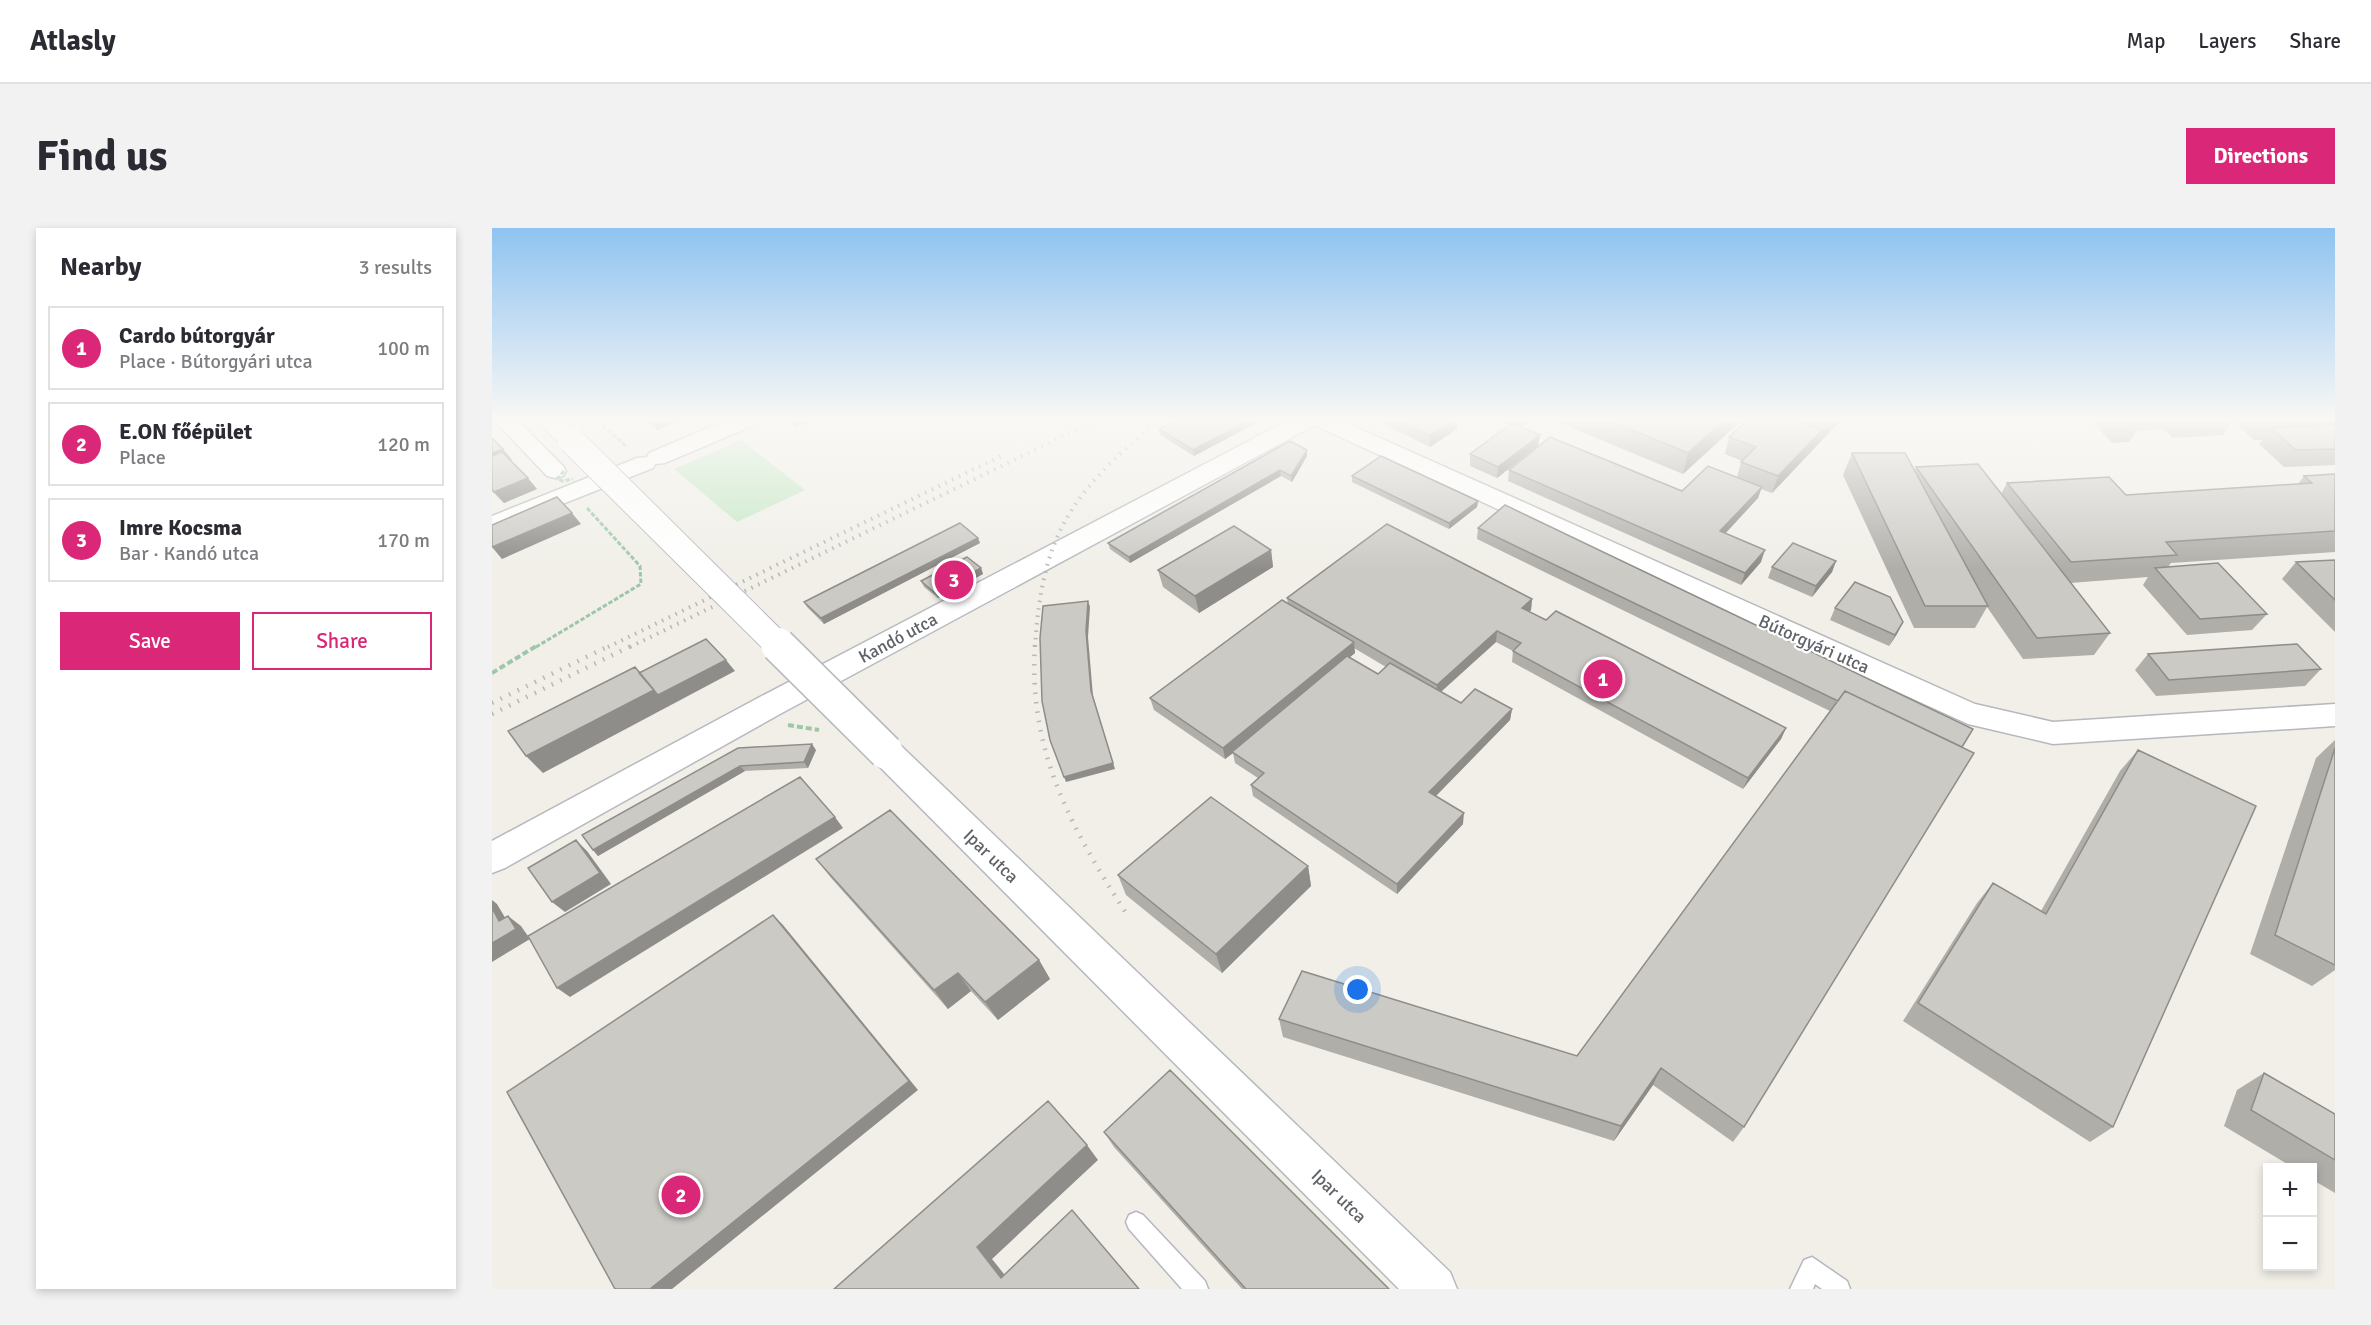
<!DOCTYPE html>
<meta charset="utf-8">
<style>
:root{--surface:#fff;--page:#f2f2f3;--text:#2b2b33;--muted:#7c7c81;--line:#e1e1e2;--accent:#db2777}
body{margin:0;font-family:Signika,sans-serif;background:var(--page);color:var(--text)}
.controls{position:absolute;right:18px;bottom:18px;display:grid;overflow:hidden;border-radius:0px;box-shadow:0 3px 9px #0003}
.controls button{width:54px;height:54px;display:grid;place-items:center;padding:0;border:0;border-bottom:2px solid var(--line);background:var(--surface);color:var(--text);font:30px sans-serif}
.you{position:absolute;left:866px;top:762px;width:21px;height:21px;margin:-15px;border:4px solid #fff;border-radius:50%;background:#1a73e8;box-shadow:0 0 0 9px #1a73e833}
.badge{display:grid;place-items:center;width:39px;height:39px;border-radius:50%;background:var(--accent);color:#fff;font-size:20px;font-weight:700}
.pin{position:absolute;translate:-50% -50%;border:3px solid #fff;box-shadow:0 2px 6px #0006}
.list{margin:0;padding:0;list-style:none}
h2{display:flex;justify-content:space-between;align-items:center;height:78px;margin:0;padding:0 24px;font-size:26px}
h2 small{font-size:20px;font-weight:400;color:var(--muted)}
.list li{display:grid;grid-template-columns:39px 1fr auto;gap:18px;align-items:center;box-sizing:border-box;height:84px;margin:0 12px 12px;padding:0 12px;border:2px solid var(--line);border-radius:0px}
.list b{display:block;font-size:22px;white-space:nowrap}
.list p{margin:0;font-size:20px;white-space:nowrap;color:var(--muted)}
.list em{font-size:20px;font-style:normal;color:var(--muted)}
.actions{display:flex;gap:12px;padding:18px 24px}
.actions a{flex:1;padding:14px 0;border:2px solid var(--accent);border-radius:0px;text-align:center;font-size:21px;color:var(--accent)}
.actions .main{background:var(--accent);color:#fff}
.map{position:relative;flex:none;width:1843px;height:1061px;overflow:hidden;border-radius:0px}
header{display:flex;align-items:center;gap:36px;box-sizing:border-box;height:84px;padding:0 30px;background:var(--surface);border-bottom:2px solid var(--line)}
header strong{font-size:28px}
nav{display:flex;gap:33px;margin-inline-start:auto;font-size:21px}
.intro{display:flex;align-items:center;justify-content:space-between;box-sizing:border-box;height:144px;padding:0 36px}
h1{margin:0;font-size:42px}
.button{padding:15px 27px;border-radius:0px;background:var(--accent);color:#fff;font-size:21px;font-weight:700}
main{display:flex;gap:36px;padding:0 36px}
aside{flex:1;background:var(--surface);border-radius:0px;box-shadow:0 3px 9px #0003}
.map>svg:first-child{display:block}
.green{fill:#c5e8c5}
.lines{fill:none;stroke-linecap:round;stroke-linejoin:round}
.lane-casing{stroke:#b5b8bc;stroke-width:3}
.street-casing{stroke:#b5b8bc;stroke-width:3}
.secondary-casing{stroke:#b6babf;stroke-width:3}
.path-far1{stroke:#9cc7a9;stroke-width:3;stroke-dasharray:4.5 2;stroke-linecap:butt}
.path{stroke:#9cc7a9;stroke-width:4;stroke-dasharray:6 3;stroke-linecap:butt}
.lane{fill:#fff;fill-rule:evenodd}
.street{fill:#fff;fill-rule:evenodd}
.secondary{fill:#fff;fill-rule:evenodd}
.rail-far1{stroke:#b6b7b8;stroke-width:4;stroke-dasharray:1.5 6;stroke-linecap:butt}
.rail{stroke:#b6b7b8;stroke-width:4.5;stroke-dasharray:1.5 8;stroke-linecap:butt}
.secondary-bridge-far1-casing{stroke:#b6babf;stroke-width:28;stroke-linecap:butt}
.secondary-bridge-casing{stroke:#b6babf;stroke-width:37;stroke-linecap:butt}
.path-bridge{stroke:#9cc7a9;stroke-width:3;stroke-dasharray:4.5 2;stroke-linecap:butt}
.secondary-bridge-far1{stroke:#fff;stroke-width:26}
.secondary-bridge{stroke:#fff;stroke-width:34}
.wall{fill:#afaea9;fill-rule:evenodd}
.shaded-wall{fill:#8f8d8a}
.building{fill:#cccac5;stroke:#8f8d8a;stroke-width:1.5}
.labels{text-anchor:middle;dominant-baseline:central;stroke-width:4.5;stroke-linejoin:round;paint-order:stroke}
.street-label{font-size:18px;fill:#5f6368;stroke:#fff}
</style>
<header>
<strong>Atlasly</strong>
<nav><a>Map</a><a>Layers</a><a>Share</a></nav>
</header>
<div class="intro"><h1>Find us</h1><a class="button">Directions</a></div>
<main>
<aside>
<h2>Nearby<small>3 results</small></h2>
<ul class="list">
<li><span class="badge">1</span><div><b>Cardo bútorgyár</b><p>Place · Bútorgyári utca</p></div><em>100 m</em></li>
<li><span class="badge">2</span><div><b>E.ON főépület</b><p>Place</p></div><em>120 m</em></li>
<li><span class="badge">3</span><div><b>Imre Kocsma</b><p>Bar · Kandó utca</p></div><em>170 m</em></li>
</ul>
<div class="actions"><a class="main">Save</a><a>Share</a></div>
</aside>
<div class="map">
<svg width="1843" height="1061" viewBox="0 0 1843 1061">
<rect width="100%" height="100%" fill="#f1efe8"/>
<!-- green -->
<path class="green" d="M249 212 313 262 245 294 182 241Z"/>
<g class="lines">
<!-- lane casing -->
<g class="lane-casing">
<path id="lane" d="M644 984 651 987 713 1053 716 1061H690L637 1001 634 994 637 987Z
M1320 1029 1355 1053 1358 1061H1330L1323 1056 1321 1061H1298L1312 1032Z"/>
</g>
<!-- street casing -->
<g class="street-casing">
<path id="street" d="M3 193H26L71 238 74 243 71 248 63 250 55 248Z
M233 193H263L260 198 173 235 163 236 161 240 0 304V288L145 230 155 229 157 225Z
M821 193H850L1483 476 1561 494 1843 476V498L1561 516 1476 496 824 198Z"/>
</g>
<!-- secondary casing -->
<g class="secondary-casing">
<path id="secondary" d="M47 193H73L91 212 88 217C70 221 57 207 47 193Z
M795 193H825L821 198 288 486 13 640 0 645V613L266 470Z
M394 511 406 515 958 1044 965 1061H907L382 533 378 524 382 515Z"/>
</g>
<!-- path-far1 -->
<path class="path-far1" d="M106 193 135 219
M44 419 149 356 148 338 95 280"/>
<!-- path -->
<path class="path" d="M0 445 46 417
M296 497 327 502"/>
<!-- lane -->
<use href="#lane" class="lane"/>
<!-- street -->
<use href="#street" class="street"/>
<!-- secondary -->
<use href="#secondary" class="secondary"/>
<!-- rail-far1 -->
<path class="rail-far1" d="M116 419 509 228
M138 419 602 193
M543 419C550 305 580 264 666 193"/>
<!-- rail -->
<path class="rail" d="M543 417C536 522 579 600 634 685
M0 475 119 417
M0 486 141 417"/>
<!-- secondary-bridge-far1 casing -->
<g class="secondary-bridge-far1-casing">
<path id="secondary-bridge-far1" d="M79 212 288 419"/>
</g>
<!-- secondary-bridge casing -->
<g class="secondary-bridge-casing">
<path id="secondary-bridge" d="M286 417 394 524"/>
</g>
<!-- path-bridge -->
<path class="path-bridge" d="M72 243 65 251 71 253 81 251"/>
<!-- secondary-bridge-far1 -->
<use href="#secondary-bridge-far1" class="secondary-bridge-far1"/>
<!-- secondary-bridge -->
<use href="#secondary-bridge" class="secondary-bridge"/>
</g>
<!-- wall -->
<path class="wall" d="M155 193H188L165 202Z
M296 193H318L304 199Z
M768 193 702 228 668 207 667 201Z
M885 193H966L965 201 938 219Z
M1010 193H1036L1028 199 1048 207 1046 218 1005 250 978 238V226L1018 197Z
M1063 193H1249L1191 246Z
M1254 193H1348L1280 265 1269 261 1266 270 1234 305 1269 334 1249 357 1016 253 1017 242 1190 263 1245 249 1249 234 1250 233 1233 226 1237 209Z
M1599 193H1740L1731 207 1681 210 1671 201 1644 203 1637 214 1620 215Z
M1741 193H1843V237L1792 239 1767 216 1770 212H1762Z
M0 210 11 221 20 232 19 233 45 261 12 275 0 263Z
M1360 225 1423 243 1424 239 1509 266 1515 255 1634 267 1806 256 1812 248 1843 246V324L1679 335 1676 339 1775 386 1760 402 1695 407 1651 357 1656 349 1578 355 1618 405 1602 427 1531 431 1495 379 1483 400H1422L1351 247Z
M815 228 800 254 789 248 638 335 618 321 616 315Z
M860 248 986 273 985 279 957 301 860 254Z
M986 300 1481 501 1252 899 1241 914 1161 857 1122 913 791 809 787 791 1085 828 1338 483 985 311Z
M488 315 332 396 315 379 312 374Z
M779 322 781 339 707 385 671 359 666 342Z
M1843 332V404L1790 351 1804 334Z
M1344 333 1340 344 1320 369 1276 350 1280 339Z
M489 340 491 346 446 370 432 359 429 353Z
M795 370 1040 371 1039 382 1037 384 1054 392 1294 500 1289 511 1251 561 1020 434 1021 423 1004 414 949 464 969 475 1020 481 1018 492 944 568 971 596 905 666 761 568 759 557 766 550 743 535 741 525 733 531 662 482 658 470 796 376ZM862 420 894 439 886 446 857 430 863 425Z
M1343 380 1411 394 1405 406 1397 418 1338 392Z
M1656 426 1829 441 1813 458 1664 468 1643 442Z
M1843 512V742L1820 758 1758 726 1824 530Z
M246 520 324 522 316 540 253 543 106 628 101 622Z
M1646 522 1621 899 1598 914 1411 793 1485 675 1501 655 1549 683 1628 543Z
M324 631 547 732 558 751 506 792 479 763 456 781 340 651Z
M816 638 819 658 730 745 634 667 626 647Z
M1772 845 1843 886V965L1821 952V939H1800L1732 898 1745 862Z
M612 904 897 1061H750L622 919Z"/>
<!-- shaded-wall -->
<path class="shaded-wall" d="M159 193H188L165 202Z
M301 193H318L304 199Z
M756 193H768L702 228 701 222Z
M961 193H966L965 201 938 219V208Z
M1027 193H1036L1026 200Z
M1231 193H1249L1191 246 1196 225Z
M1335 193H1348L1280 265 1286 248 1330 202 1331 197Z
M1048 207 1046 218 1005 250 1006 239Z
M11 221 20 232 0 240V225Z
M815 222V228L800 254 799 248Z
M788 242 789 248 638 335 637 329Z
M36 250 45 261 12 275 2 264Z
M1270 259 1266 270 1225 314 1228 303Z
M986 273 985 279 957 301V295Z
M80 285 89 296 10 331 0 319Z
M486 310 488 315 332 396 329 390Z
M779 322 781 339 707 385 703 368Z
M1273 322 1269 334 1249 357 1253 345Z
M1344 333 1340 344 1320 369 1324 358Z
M489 340 491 346 446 370 443 365Z
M1040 371 1039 382 1029 391 1030 380Z
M596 373 598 379 596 409 601 468 623 541 574 554 572 549 599 463 594 403Z
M1411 394 1405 406 1397 418 1403 407Z
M1005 403 1004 414 944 468 945 457Z
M862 414 863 425 742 524H740L741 525 733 531 731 520Z
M234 432 243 443 51 545 34 528 162 462Z
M1020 481 1018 492 937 575V564Z
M1294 500 1289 511 1251 561 1256 550Z
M320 516 324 522 316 540 312 534Z
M248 538 253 543 106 628 101 622Z
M972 585 971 596 905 666V656Z
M343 589 351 600 78 769 65 760Z
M84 612 95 623 119 656 73 684 60 674Z
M816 638 819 658 730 745 724 726Z
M0 672 5 676 21 703 16 688 29 698 38 711 0 734V715L7 693 0 680Z
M281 687 291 697 426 862 180 1061H158Z
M547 732 558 751 506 792 493 774Z
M466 745 479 763 456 781 442 762Z
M1169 840 1161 857 1122 913 1129 898Z
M595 917 606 932 500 1031 524 1061 509 1050 485 1019Z"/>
<!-- building -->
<path class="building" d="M682 193H756L701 222 667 201Z
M908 193H961L938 208Z
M1118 193H1231L1196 225Z
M1254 193H1304L1330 202 1286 248 1249 234 1264 219 1237 209Z
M1319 193H1335L1331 197Z
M1020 195 1048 207 1006 239 978 226Z
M1843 197V221L1804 222 1779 200Z
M1058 209 1190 263 1216 238 1270 259 1228 303 1273 322 1253 345 1017 242Z
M0 210 11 221 0 225Z
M798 213 815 222 799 248 788 242 637 329 616 315Z
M10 224 36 250 2 264 0 261V228Z
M1360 225H1413L1496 378H1433Z
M889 228 986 273 957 295 860 248Z
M1486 236 1618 405 1545 410 1424 239Z
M1843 246V303L1674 314 1685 327 1579 334 1515 255 1617 249 1634 267 1820 255 1812 248Z
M65 269 80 285 0 319V297Z
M1013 277 1481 501 1470 519 1353 463 1346 473 986 300Z
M468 295 486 310 329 390 312 374Z
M895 296 1040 371 1030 380 1054 392 1064 383 1294 500 1256 550 1021 423 1029 415 1005 403 945 457 795 370Z
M742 298 779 322 703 368 666 342Z
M1301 315 1344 333 1324 358 1280 339Z
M475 329 489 340 443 365 429 353Z
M1843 332V372L1804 334Z
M1726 335 1775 386 1708 391 1663 340Z
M1363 354 1398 369 1411 394 1403 407 1343 380Z
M790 372 862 414 731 520 658 470Z
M596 373 594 403 599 463 621 535 572 549 558 512 550 473 548 410 551 378Z
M214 411 234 432 166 467 147 445Z
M1805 416 1829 441 1677 452 1656 426Z
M855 428 886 446 898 435 969 475 983 461 1020 481 937 564 972 585 905 656 759 557 772 545 740 524Z
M143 439 162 462 34 528 16 503Z
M1353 463 1482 525 1252 899 1169 840 1129 898 787 791 810 743 1085 828Z
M320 516 312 534 248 538 101 622 90 607 246 520Z
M1843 520V737L1783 707Z
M1646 522 1764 578 1621 899 1426 775 1501 655 1554 686Z
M308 549 343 589 65 760 36 708Z
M719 569 816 638 724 726 626 647Z
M398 582 547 732 493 774 466 745 442 762 324 631Z
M84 612 108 645 60 674 36 640Z
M0 680 7 693 16 688 24 701 0 715Z
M281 687 417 853 158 1061H123L15 864Z
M678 842 897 1061H754L612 904Z
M1772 845 1843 886V932L1759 882Z
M556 873 595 917 485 1019 509 1050 580 982 647 1061H342Z"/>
<!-- sky -->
<linearGradient id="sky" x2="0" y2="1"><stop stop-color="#8fc3f1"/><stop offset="0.56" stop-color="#f9f8f5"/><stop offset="1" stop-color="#f9f8f5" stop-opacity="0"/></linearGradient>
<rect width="1843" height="342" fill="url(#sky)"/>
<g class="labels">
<!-- street labels -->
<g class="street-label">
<text transform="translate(406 410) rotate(-28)">Kandó utca</text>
<text transform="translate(1322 416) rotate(24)">Bútorgyári utca</text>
<text transform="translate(499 628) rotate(44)">Ipar utca</text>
<text transform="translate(847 968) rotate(44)">Ipar utca</text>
</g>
</g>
</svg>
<div class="controls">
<button>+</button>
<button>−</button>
</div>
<div class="you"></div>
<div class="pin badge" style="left:1111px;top:451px">1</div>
<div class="pin badge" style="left:189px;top:967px">2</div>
<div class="pin badge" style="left:462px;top:352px">3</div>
</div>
</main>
